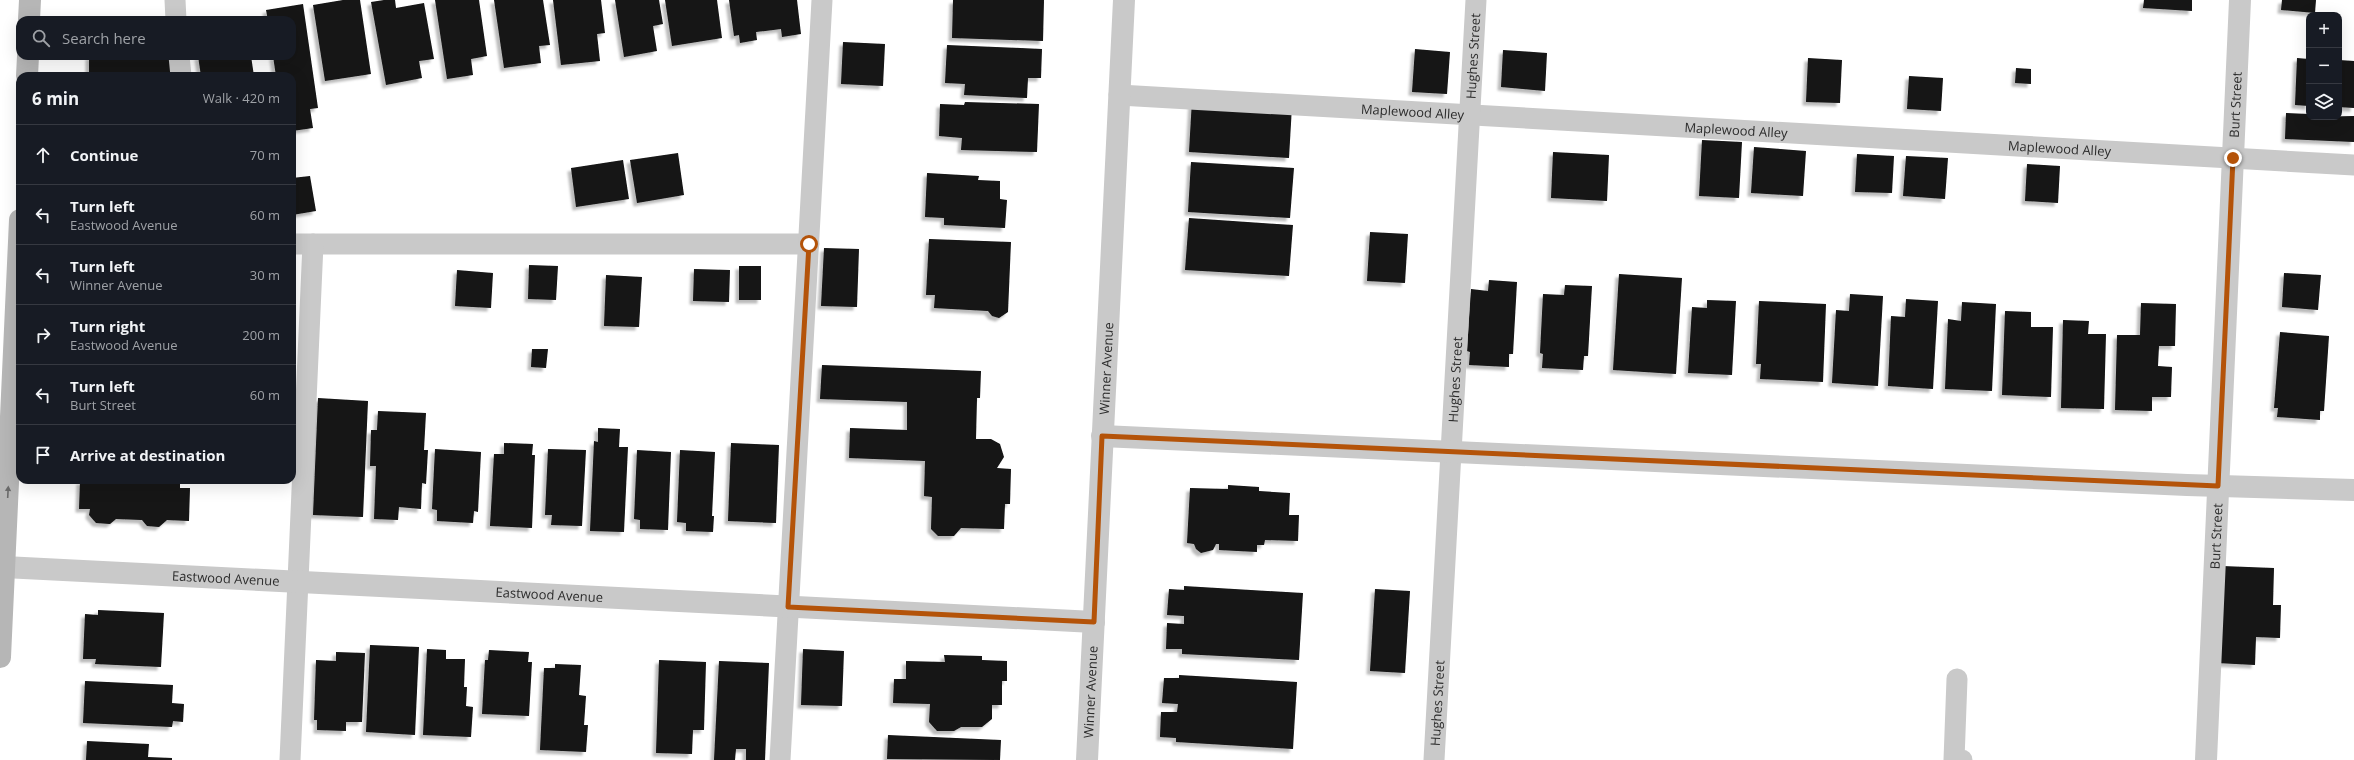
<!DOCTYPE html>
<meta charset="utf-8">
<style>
:root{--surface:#171b24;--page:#20242c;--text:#f1f3f6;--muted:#9ea1a6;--line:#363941}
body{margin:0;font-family:"Open Sans",sans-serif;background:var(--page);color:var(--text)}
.controls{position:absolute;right:12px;top:12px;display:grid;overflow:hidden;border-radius:8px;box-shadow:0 4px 16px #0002}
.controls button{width:36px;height:36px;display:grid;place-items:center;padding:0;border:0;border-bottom:1px solid var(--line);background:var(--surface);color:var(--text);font:20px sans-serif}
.stop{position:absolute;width:12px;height:12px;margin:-9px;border:3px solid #b45309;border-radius:50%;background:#fff}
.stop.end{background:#b45309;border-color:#fff;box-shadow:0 1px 4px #0008}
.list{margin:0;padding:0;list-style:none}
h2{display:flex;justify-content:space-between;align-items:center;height:52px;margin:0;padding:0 16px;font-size:17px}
h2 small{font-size:13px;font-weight:400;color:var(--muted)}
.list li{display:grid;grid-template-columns:26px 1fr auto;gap:12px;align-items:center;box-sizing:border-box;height:60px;padding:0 16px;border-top:1px solid var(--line)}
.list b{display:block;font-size:15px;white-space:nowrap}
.list p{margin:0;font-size:13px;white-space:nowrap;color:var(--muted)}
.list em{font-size:13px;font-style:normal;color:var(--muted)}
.icon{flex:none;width:22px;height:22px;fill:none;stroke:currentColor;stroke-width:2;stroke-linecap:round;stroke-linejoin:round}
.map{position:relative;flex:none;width:2354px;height:760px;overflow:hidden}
.search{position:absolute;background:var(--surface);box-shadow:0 4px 16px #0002;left:16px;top:16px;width:280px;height:44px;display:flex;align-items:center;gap:10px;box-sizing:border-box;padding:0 14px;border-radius:12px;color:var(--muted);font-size:15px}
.panel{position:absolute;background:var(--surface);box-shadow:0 4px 16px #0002;left:16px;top:72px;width:280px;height:412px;border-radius:12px}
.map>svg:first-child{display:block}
.building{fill:#131313;filter:url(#shadow)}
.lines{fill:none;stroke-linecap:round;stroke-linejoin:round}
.lane{stroke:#c9c9c9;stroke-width:21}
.street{stroke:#c9c9c9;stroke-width:22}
.secondary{stroke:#b6b6b6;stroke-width:22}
.oneway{fill:#6a6a6a}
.route{stroke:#b45309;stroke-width:5}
.labels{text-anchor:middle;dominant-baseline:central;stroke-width:4;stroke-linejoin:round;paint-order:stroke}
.street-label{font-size:13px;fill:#2c2c2c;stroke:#fff}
</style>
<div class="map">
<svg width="2354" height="760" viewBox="0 0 2354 760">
<defs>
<filter id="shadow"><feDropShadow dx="-3.5" dy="3.5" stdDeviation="1" flood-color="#0004"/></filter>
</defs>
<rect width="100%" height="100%" fill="#fff"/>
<!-- building -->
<path class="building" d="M343 0H360L371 74 325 81 313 5Z
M384 0H395L396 8 424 3 434 59 419 61 422 78 386 85 371 2Z
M435 0H479L487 56 471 59 473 75 447 79Z
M494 0H543L550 45 539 46 541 63 504 68Z
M553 0H601L605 33 597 34 600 61 561 65Z
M615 0H659L663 24 653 26 657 51 624 57Z
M665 0H717L722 38 672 46Z
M729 0H797L801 34 782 37 781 29 756 32 757 40 740 43 739 35 734 36Z
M953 0H1044L1043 41 952 38Z
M2144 0H2192V11L2143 8Z
M2282 0H2316L2315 13 2281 10Z
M303 4 318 108 310 109 313 128 292 131V76H276L273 56H292V20H268L266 10Z
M245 17 246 20H232V19Z
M843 42 885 44 883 86 841 84Z
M947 45 1042 49 1041 78H1028L1027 98 964 95 965 84 945 83Z
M1415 49 1450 52 1447 94 1412 92Z
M1503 50 1547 53 1545 91 1501 87Z
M89 56H170V76H89Z
M198 56H251L254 76H201Z
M1808 58 1842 60 1840 103 1806 102Z
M2297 58 2309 59V106L2295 105Z
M2339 60 2354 61V108L2339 107Z
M2016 68 2031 69V84L2015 83Z
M1909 76 1943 78 1941 111 1907 109Z
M1192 100 1292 106 1289 158 1189 152Z
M965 102 1039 104 1037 152 961 150 962 138 939 136 940 104 964 105Z
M2286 113 2309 114V117L2354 116V142L2285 139Z
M1702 140 1742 142 1739 198 1699 196Z
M1754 147 1806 151 1803 196 1751 193Z
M1553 152 1609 155 1607 201 1551 198Z
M678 153 684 195 637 203 630 160Z
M1857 154 1894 156 1892 193 1855 192Z
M1906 156 1948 158 1945 199 1903 196Z
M623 160 629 199 576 207 571 168Z
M1191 162 1294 168 1290 218 1188 212Z
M2027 164 2060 166 2058 203 2025 201Z
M927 173 979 176 978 180 1000 181V199L1007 200 1005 228 944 225V218L925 217Z
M310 176 316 211 292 215V178Z
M1189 218 1293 225 1289 276 1185 270Z
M1370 232 1408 234 1405 283 1367 281Z
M929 239 1011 242 1008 312 999 318 992 316 988 311 934 308 935 295H926Z
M824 248 859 249 857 307 821 306Z
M529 265 558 266 556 300 528 299Z
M739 266H761V300H739Z
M694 269 730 270 729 302 693 301Z
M457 270 493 273 491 308 455 306Z
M2284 273 2321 275 2318 310 2282 307Z
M1619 274 1682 278 1676 374 1613 370Z
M606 275 642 277 639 327 604 326Z
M1489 280 1517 282 1513 354H1509V367L1469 365 1470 352 1467 351 1471 289 1488 291Z
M1565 285 1592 286 1588 356H1584L1583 370 1542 368 1543 354 1540 353 1543 294 1564 295Z
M1850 294 1883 296 1878 386 1832 383 1836 310 1849 311Z
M1906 299 1938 301 1933 389 1888 386 1891 316 1905 317Z
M1707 300 1736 301 1732 375 1688 373 1692 307 1707 308Z
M1759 301 1826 304 1823 382 1760 379 1761 364H1756Z
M1962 302 1996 304 1992 391 1945 389 1948 319 1961 321Z
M2141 303 2176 304 2175 346H2159L2158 366 2172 367 2171 397H2152V411L2115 410 2117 335H2140Z
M2005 311 2031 312V327H2053L2051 397 2002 395Z
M2063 320 2089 321 2088 334H2106L2104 409 2061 408Z
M2280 332 2329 336 2324 411H2320V420L2277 417 2278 408H2274Z
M532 349H548L546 368 531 367Z
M822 365 981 371 980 398H977L976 439H991L1000 444 1004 457 997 468 1011 469 1010 504H1005L1004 529 961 528 954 536H938L931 529 932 497 924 496 925 461 849 458 850 428 907 430V402L820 399Z
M318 398 368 401 363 517 313 515Z
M378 411 426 413 424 450H428L426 484 422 483 421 509 399 507 398 520 374 519 376 466H370L371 430H377Z
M598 428 620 429 619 447H628L624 532 590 531 594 441 598 442Z
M504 443 533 444 532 455H535L532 528 490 526 494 454H504Z
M731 443 779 445 776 523 728 521Z
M435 449 481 452 478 512 474 511 473 523 437 521V510L432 509Z
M548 449 586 450 582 526 551 525 552 515H545Z
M637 450 671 452 668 530 640 529V520L634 519Z
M680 450 715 452 712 516H714L713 532 686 531V523L677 522Z
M97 480H180V488H190L189 521 167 520 159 527 147 526 142 520 116 519 110 524 96 523 89 515 90 509H79L80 481 97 482Z
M1228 485 1259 487V491L1290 493 1289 515H1299L1298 541 1265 540 1264 545H1257V552L1219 550V544H1216L1213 550 1201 553 1196 549 1194 544 1187 543 1190 488 1228 489Z
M2222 566 2274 568 2273 605H2281L2280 638 2256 637 2255 665 2217 663Z
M1184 586 1303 593 1299 660 1182 654V649H1166L1167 623 1184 624V616L1167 615 1169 589 1184 590Z
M1375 589 1410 591 1405 673 1370 671Z
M98 610 164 613 161 667 95 664 96 659H83L85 614 98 615Z
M370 645 419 647 415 735 366 732Z
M427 649 446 650V659H465L464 687H467L466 706 473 707 471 737 423 735Z
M803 649 844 651 842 706 801 705Z
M489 650 529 652 528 662H532L529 716 482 714 485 660H488Z
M336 652 365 653 362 722H346V731L317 730V720H314L316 660 336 661Z
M944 655 982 656V660L1007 661V681H1002V705H992V719L982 727H961L954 731H937L929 722 930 704 893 703 894 679H906V661L945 662Z
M659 660 706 662 704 730H693L692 754 656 753Z
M719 661 769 663 765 760H746V749H736L735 760H714Z
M555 664 581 665 579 695 586 696 584 725H588L586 752 540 750 544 668H555Z
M1179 675 1297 682 1293 749 1176 742V738L1160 737 1161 712H1177L1178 704 1162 703 1164 678H1179Z
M85 681 173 685 172 703 184 704 183 722 173 721 172 727 83 723Z
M888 735 1001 740 1000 760 887 759Z
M87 741 149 744 148 757 172 758V760H86Z"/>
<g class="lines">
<!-- lane -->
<g class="lane">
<path d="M175 0 176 20"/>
<path d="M179 56 181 76"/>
<path id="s1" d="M1119 95 2354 165"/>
<path d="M292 244H809"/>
<path d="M1957 679 1954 760H1962"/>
<path d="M290 760 313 244"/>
<path d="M780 760 822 0"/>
<path id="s2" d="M1434 760 1476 0"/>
</g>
<!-- street -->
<g class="street">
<path d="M1102 436 2187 485 2354 490"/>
<path id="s3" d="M4 567 1094 622"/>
<path id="s4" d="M1087 760 1124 0"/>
<path id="s5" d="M2206 760 2240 0"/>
</g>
<!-- secondary -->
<path class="secondary" d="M29 20 30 0
M27 76 28 56
M0 657 20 220"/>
</g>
<!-- one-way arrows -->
<defs><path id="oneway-solid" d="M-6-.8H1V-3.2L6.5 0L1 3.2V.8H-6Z"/></defs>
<use class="oneway" href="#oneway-solid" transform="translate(8 492) rotate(-87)"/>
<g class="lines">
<!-- route -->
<path class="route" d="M809 244 788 607 1094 622 1102 436 2218 486 2233 158"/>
</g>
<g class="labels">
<!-- street labels -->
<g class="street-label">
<text stroke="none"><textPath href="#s2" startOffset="705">Hughes Street</textPath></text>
<text stroke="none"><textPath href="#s5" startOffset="656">Burt Street</textPath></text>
<text stroke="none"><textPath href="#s1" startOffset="294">Maplewood Alley</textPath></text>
<text stroke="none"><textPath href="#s1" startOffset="618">Maplewood Alley</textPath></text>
<text stroke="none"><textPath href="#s1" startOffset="942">Maplewood Alley</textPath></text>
<text stroke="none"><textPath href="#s4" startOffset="392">Winner Avenue</textPath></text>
<text stroke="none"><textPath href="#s2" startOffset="381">Hughes Street</textPath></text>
<text stroke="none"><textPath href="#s5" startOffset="224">Burt Street</textPath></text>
<text stroke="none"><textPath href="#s3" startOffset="222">Eastwood Avenue</textPath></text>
<text stroke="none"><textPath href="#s3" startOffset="546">Eastwood Avenue</textPath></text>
<text stroke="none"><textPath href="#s4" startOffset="68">Winner Avenue</textPath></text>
<text stroke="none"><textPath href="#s2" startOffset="57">Hughes Street</textPath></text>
</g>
</g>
</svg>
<div class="controls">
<button>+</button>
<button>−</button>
<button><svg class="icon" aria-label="layers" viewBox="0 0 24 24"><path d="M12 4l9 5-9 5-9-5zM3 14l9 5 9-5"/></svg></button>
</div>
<div class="stop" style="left:809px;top:244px"></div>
<div class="stop end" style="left:2233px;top:158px"></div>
<div class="search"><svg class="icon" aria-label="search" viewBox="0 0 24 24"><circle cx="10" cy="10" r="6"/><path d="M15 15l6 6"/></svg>Search here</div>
<section class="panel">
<h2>6 min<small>Walk · 420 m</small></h2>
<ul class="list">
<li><svg class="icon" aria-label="ahead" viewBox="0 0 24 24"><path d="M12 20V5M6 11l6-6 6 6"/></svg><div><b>Continue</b></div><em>70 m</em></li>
<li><svg class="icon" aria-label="left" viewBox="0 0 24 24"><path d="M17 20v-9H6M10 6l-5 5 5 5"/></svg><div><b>Turn left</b><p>Eastwood Avenue</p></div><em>60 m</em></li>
<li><svg class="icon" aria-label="left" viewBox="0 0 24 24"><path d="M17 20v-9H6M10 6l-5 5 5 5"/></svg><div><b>Turn left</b><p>Winner Avenue</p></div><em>30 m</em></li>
<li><svg class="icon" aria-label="right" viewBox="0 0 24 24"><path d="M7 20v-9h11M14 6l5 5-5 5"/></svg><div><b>Turn right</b><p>Eastwood Avenue</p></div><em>200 m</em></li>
<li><svg class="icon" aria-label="left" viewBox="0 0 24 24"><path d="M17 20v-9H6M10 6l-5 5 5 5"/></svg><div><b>Turn left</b><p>Burt Street</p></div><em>60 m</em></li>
<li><svg class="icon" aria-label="arrive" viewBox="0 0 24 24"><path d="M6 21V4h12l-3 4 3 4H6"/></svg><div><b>Arrive at destination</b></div></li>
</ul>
</section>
</div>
